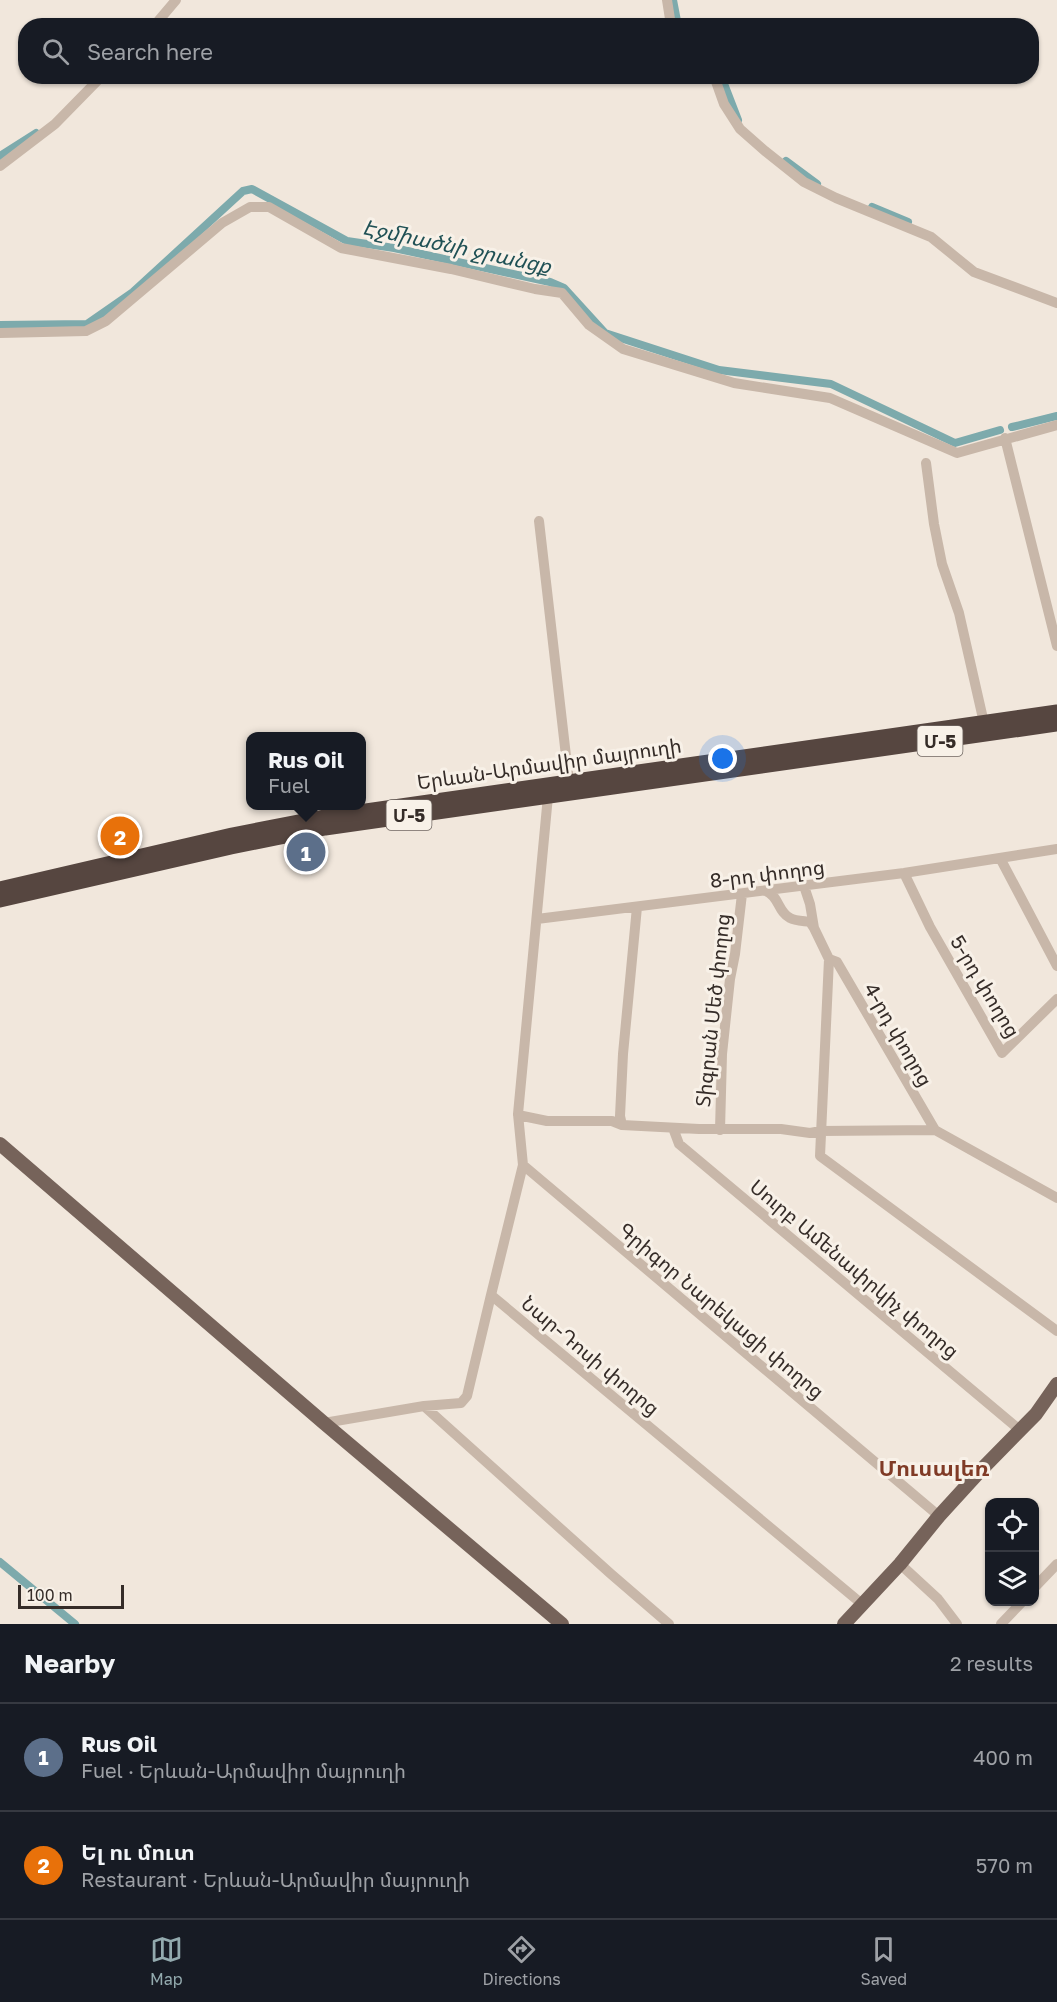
<!DOCTYPE html>
<meta charset="utf-8">
<style>
:root{--surface:#171b24;--page:#20242c;--text:#f1f3f6;--muted:#9ea1a6;--line:#363941;--accent:#93aaae}
body{margin:0;font-family:"Golos Text","Noto Sans Armenian",sans-serif;background:var(--page);color:var(--text)}
.controls{position:absolute;right:18px;bottom:18px;display:grid;overflow:hidden;border-radius:12px;box-shadow:0 2px 4px #0004}
.controls button{width:54px;height:54px;display:grid;place-items:center;padding:0;border:0;border-bottom:2px solid var(--line);background:var(--surface);color:var(--text);font:30px sans-serif}
.scale{position:absolute;left:18px;bottom:15px;width:106px;box-sizing:border-box;padding-left:6px;border:3px solid #352c28;border-top:0;font-size:16px;line-height:21px;white-space:nowrap;color:#352c28;-webkit-text-stroke:4px #f8f1e8;paint-order:stroke}
.you{position:absolute;left:723px;top:759px;width:21px;height:21px;margin:-15px;border:4px solid #fff;border-radius:50%;background:#1a73e8;box-shadow:0 0 0 9px #1a73e833}
.badge{display:grid;place-items:center;width:39px;height:39px;border-radius:50%;background:var(--accent);color:#fff;font-size:20px;font-weight:700}
.pin{position:absolute;translate:-50% -50%;border:3px solid #fff;box-shadow:0 2px 6px #0006}
.popup{position:absolute;left:246px;top:732px;width:120px;height:78px;box-sizing:border-box;display:grid;place-content:center;border-radius:12px;background:var(--surface);filter:drop-shadow(0 2px 4px #0005);font-size:20px;white-space:nowrap;color:var(--muted)}
.popup b{font-size:22px;color:var(--text)}
.popup::after{content:'';position:absolute;left:50%;top:100%;margin-left:-12px;border:12px solid transparent;border-top-color:var(--surface)}
.list{margin:0;padding:0;list-style:none}
h2{display:flex;justify-content:space-between;align-items:center;height:78px;margin:0;padding:0 24px;font-size:26px}
h2 small{font-size:20px;font-weight:400;color:var(--muted)}
.list li{display:grid;grid-template-columns:39px 1fr auto;gap:18px;align-items:center;box-sizing:border-box;height:108px;padding:0 24px;border-top:2px solid var(--line)}
.list b{display:block;font-size:22px;white-space:nowrap}
.list p{margin:0;font-size:20px;white-space:nowrap;color:var(--muted)}
.list em{font-size:20px;font-style:normal;color:var(--muted)}
.icon{flex:none;width:33px;height:33px;fill:none;stroke:currentColor;stroke-width:2;stroke-linecap:round;stroke-linejoin:round}
.map{position:relative;flex:none;width:1057px;height:1624px;overflow:hidden}
.search{position:absolute;background:var(--surface);box-shadow:0 2px 4px #0004;left:18px;right:18px;top:18px;height:66px;display:flex;align-items:center;gap:15px;box-sizing:border-box;padding:0 21px;border-radius:24px;color:var(--muted);font-size:22px}
.sheet{height:294px;background:var(--surface)}
nav{display:flex;justify-content:space-around;align-items:center;box-sizing:border-box;height:84px;border-top:2px solid var(--line);background:var(--surface);font-size:16px;color:var(--muted)}
nav a{display:grid;justify-items:center;gap:3px}
nav .on{color:var(--accent)}
.map>svg:first-child{display:block}
.lines{fill:none;stroke-linecap:round;stroke-linejoin:round}
.canal{stroke:#7daaac;stroke-width:8}
.minor{stroke:#c8b7a9;stroke-width:10}
.major{stroke:#76635a;stroke-width:14}
.highway{stroke:#564640;stroke-width:15}
.labels{text-anchor:middle;dominant-baseline:central;stroke-width:6;stroke-linejoin:round;paint-order:stroke}
.shield{fill:#f8f1e8;stroke:#706762;stroke-width:1.5}
.shield-label{font-size:18px;font-weight:bold;fill:#352c28}
.street-label{font-size:20px;fill:#352c28;stroke:#f8f1e8}
.water-label{font-size:21px;font-style:italic;fill:#205155;stroke:#f8f1e8}
.quarter-label{font-size:22px;font-weight:bold;fill:#803b26;stroke:#f8f1e8}
</style>
<div class="map">
<svg width="1057" height="1624" viewBox="0 0 1057 1624">
<rect width="100%" height="100%" fill="#f1e7dc"/>
<g class="lines">
<!-- canal -->
<path class="canal" d="M673 0 678 26
M721 76 738 120
M0 156 36 133
M786 161 817 184
M872 207 908 222
M0 325 87 324 133 292 243 191 252 189 347 241 394 248 550 282 564 288 605 333 719 370 831 384 955 443 1000 430
M1012 427 1057 416
M0 1562 75 1624"/>
<!-- minor -->
<path class="minor" d="M667 0 670 19 673 26
M154 26 176 0
M714 76 724 104 740 129 765 151 804 182 836 198 931 237 974 272 1057 303
M0 166 55 124 102 76
M0 333 86 331 106 321 222 223 250 207H269L341 248 451 269 535 289 562 293 589 325 623 349 734 383 830 398 957 453 1057 425
M1005 438 1057 646
M926 463 934 524 942 564 959 613 984 723
M539 521 569 782
M548 796 518 1114 523 1165 939 1516
M1000 858 1057 966
M904 873 930 927 1002 1053 1057 999
M804 886 810 904 814 928 829 959 820 1156 1057 1331
M766 891C779 896 778 912 790 918 795 921 804 921 810 922L814 928
M537 919 904 873 1057 849
M829 959 837 962 935 1130
M518 1115 547 1121H612L622 1125 699 1129H781L810 1133 821 1131 935 1130 1057 1198
M622 1125 620 1116 623 1054 637 907
M673 1128 679 1144 1021 1431
M720 1130 722 1054 730 979 735 954 742 894
M491 1295 523 1165
M424 1406 611 1574 669 1624
M324 1423 424 1406 461 1403 467 1396 491 1295 862 1604
M900 1564 938 1599 957 1624
M1034 1588 1057 1564
M1001 1624 1022 1602"/>
<!-- major -->
<path class="major" d="M0 1144 324 1423 562 1624
M844 1624 900 1564 939 1516 981 1470 1036 1414 1057 1384"/>
<!-- highway -->
<path class="highway" d="M0 889 232 835 324 817 1057 712
M0 900 231 847 325 828 1057 724"/>
</g>
<g class="labels">
<!-- shield labels -->
<g class="shield">
<rect x="917.5" y="726" width="45" height="30" rx="4.5"/>
<rect x="386.5" y="800" width="45" height="30" rx="4.5"/>
</g>
<g class="shield-label">
<text x="940" y="741">Մ-5</text>
<text x="409" y="815">Մ-5</text>
</g>
<!-- street labels -->
<g class="street-label">
<text transform="translate(549 763) rotate(-8)">Երևան-Արմավիր մայրուղի</text>
<text transform="translate(767 873) rotate(-7)">8-րդ փողոց</text>
<text transform="translate(986 986) rotate(59)">5-րդ փողոց</text>
<text transform="translate(712 1010) rotate(-84)">Տիգրան Մեծ փողոց</text>
<text transform="translate(899 1034) rotate(60)">4-րդ փողոց</text>
<text transform="translate(855 1268) rotate(40)">Սուրբ Ամենափրկիչ փողոց</text>
<text transform="translate(722 1310) rotate(40)">Գրիգոր Նարեկացի փողոց</text>
<text transform="translate(591 1355) rotate(40)">Նար-Դոսի փողոց</text>
</g>
<!-- water labels -->
<g class="water-label">
<text transform="translate(457 246) rotate(12)">Էջմիածնի ջրանցք</text>
</g>
<!-- quarter labels -->
<g class="quarter-label">
<text x="934" y="1467">Մուսալեռ</text>
</g>
</g>
</svg>
<div class="controls">
<button><svg class="icon" aria-label="locate" viewBox="0 0 24 24"><circle cx="12" cy="12" r="6"/><path d="M12 2v4M12 18v4M2 12h4M18 12h4"/></svg></button>
<button><svg class="icon" aria-label="layers" viewBox="0 0 24 24"><path d="M12 4l9 5-9 5-9-5zM3 14l9 5 9-5"/></svg></button>
</div>
<div class="scale">100 m</div>
<div class="you"></div>
<div class="pin badge" style="left:306px;top:852px;background:#5c6f8a">1</div>
<div class="popup"><b>Rus Oil</b>Fuel</div>
<div class="pin badge" style="left:120px;top:836px;background:#e8710a">2</div>
<div class="search"><svg class="icon" aria-label="search" viewBox="0 0 24 24"><circle cx="10" cy="10" r="6"/><path d="M15 15l6 6"/></svg>Search here</div>
</div>
<section class="sheet">
<h2>Nearby<small>2 results</small></h2>
<ul class="list">
<li><span class="badge" style="background:#5c6f8a">1</span><div><b>Rus Oil</b><p>Fuel · Երևան-Արմավիր մայրուղի</p></div><em>400 m</em></li>
<li><span class="badge" style="background:#e8710a">2</span><div><b>Ել ու մուտ</b><p>Restaurant · Երևան-Արմավիր մայրուղի</p></div><em>570 m</em></li>
</ul>
</section>
<nav>
<a class="on"><svg class="icon" aria-label="map" viewBox="0 0 24 24"><path d="M3 6l6-2 6 2 6-2v14l-6 2-6-2-6 2zM9 4v14M15 6v14"/></svg>Map</a>
<a><svg class="icon" aria-label="directions" viewBox="0 0 24 24"><path d="M12 3l9 9-9 9-9-9zM9 14v-3h6M13 9l2 2-2 2"/></svg>Directions</a>
<a><svg class="icon" aria-label="saved" viewBox="0 0 24 24"><path d="M7 4h10v16l-5-4-5 4z"/></svg>Saved</a>
</nav>
